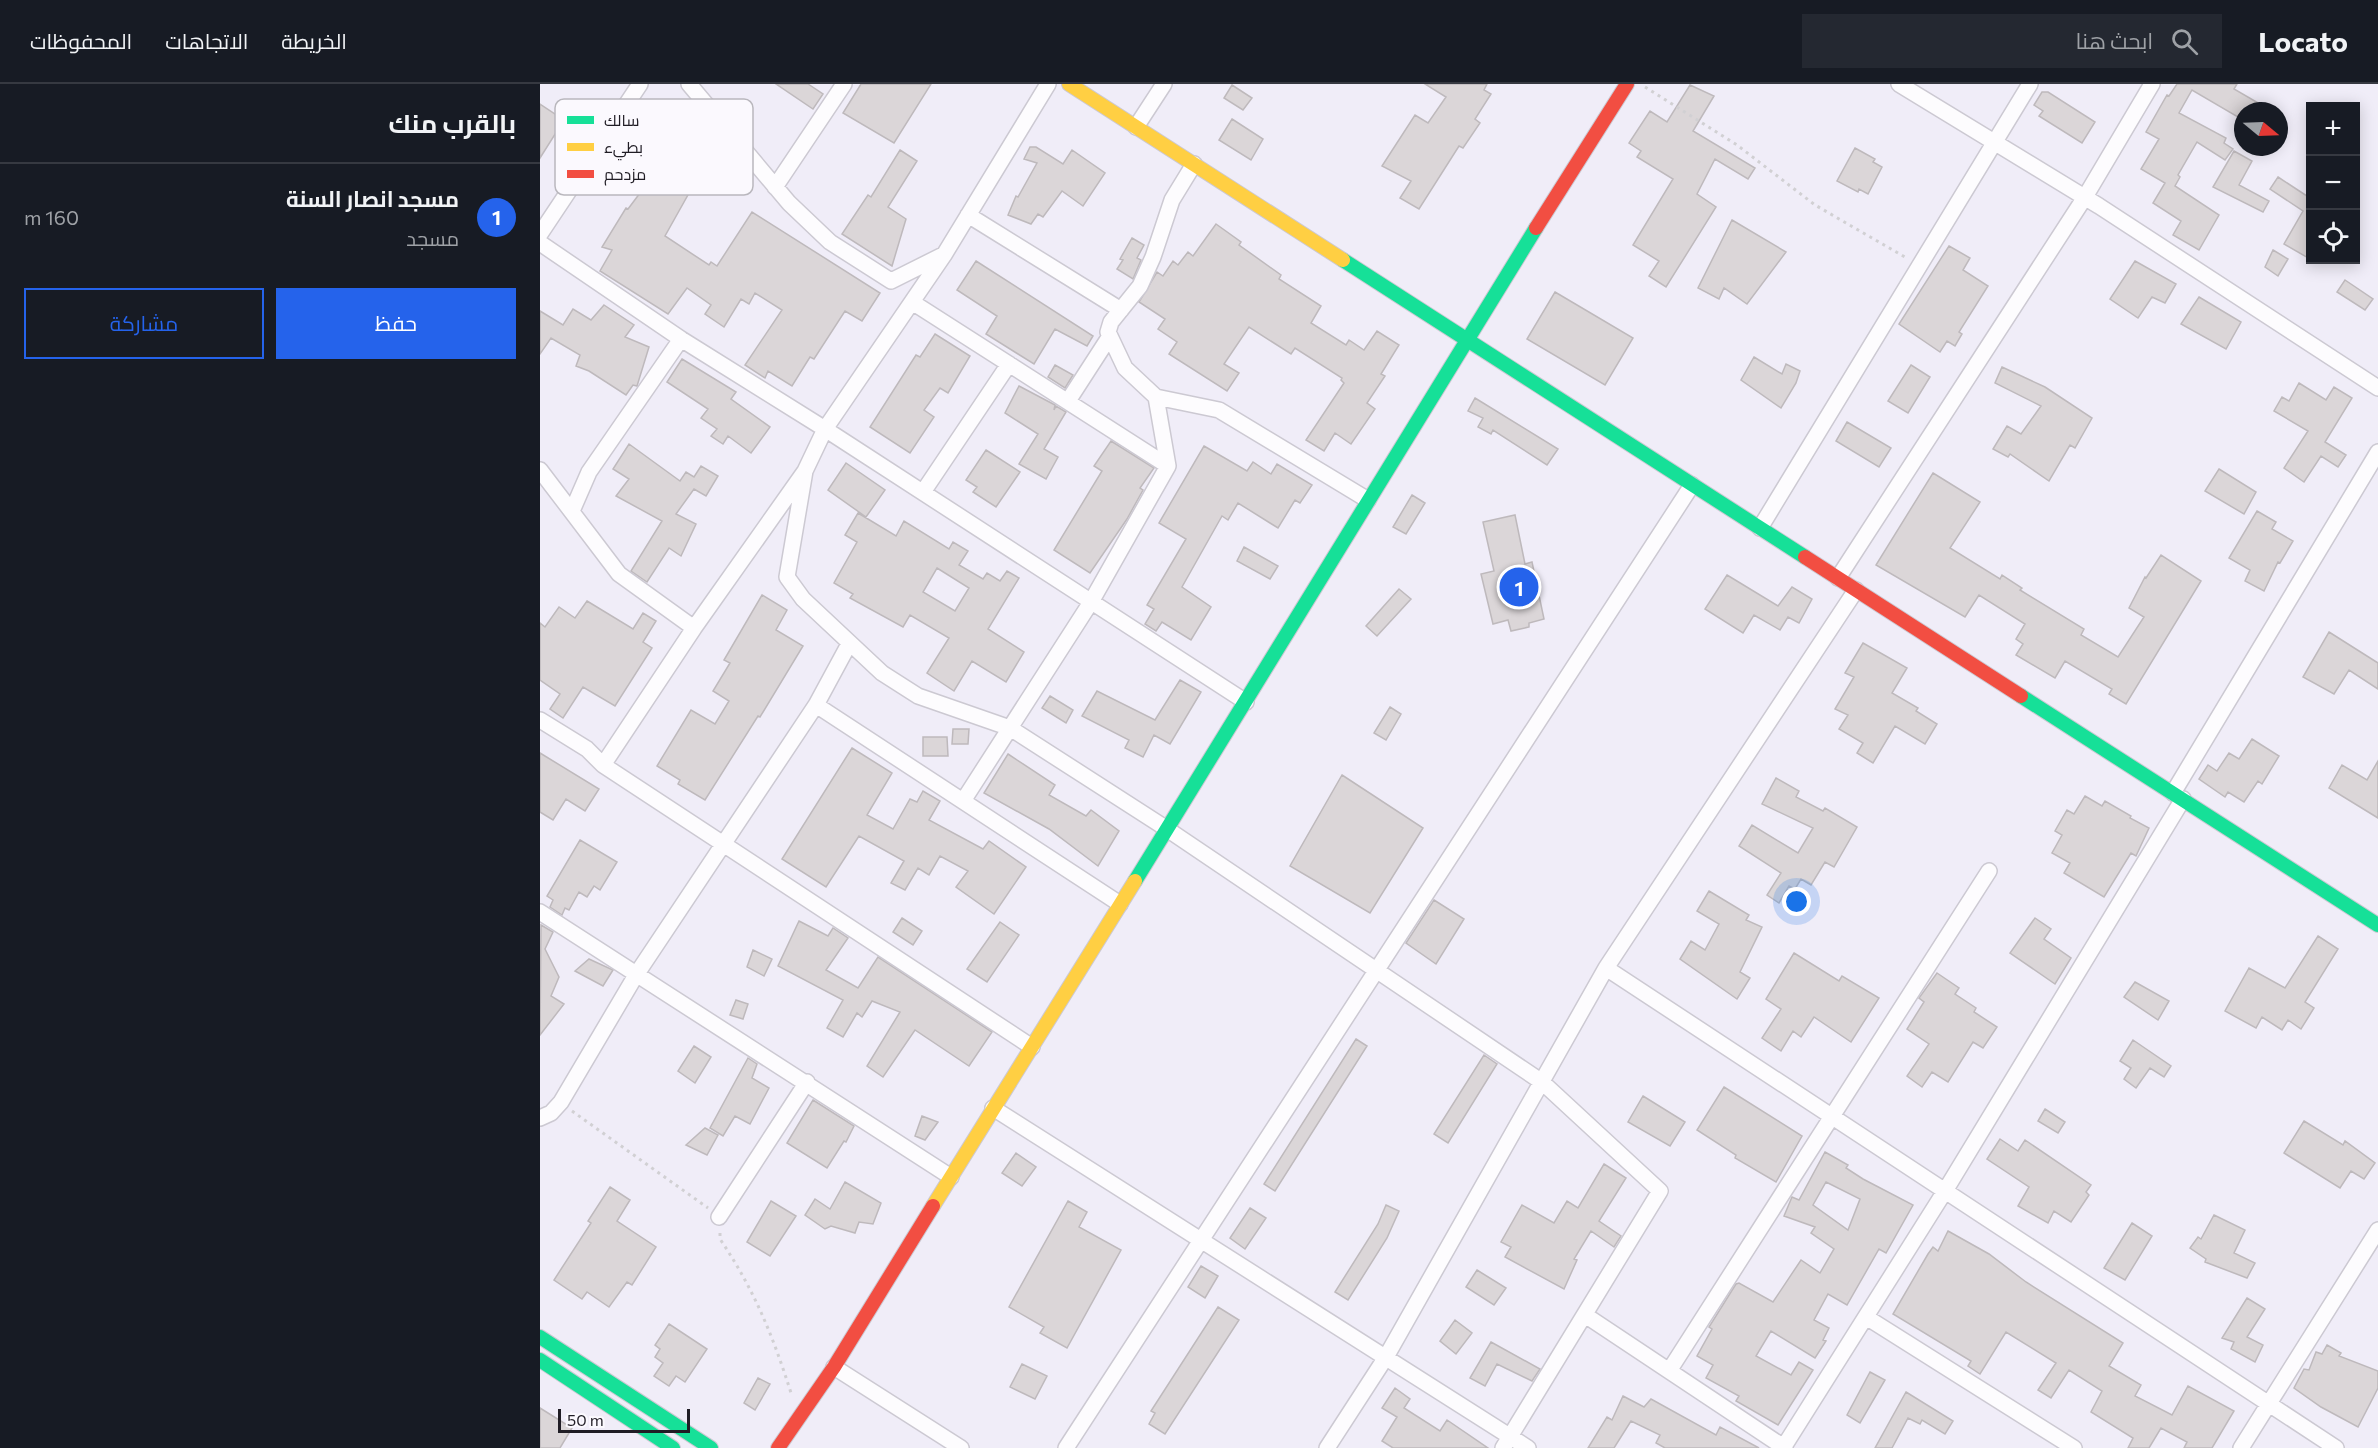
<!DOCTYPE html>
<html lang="ar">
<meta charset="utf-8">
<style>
:root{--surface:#171b24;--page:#242831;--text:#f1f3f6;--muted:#9ea1a6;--line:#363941;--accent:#2563eb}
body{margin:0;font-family:Commissioner,Cairo,sans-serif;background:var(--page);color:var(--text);direction:rtl}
.controls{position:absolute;right:18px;top:18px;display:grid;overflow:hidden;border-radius:0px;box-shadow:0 3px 15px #0003}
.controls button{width:54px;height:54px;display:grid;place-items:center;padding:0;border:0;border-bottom:2px solid var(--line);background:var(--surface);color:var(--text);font:30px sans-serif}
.compass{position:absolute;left:1694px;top:18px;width:54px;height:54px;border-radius:50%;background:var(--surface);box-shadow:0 3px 15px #0003;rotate:109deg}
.scale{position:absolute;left:18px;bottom:15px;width:132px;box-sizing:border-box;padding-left:6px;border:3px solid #201d25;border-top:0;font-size:16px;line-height:21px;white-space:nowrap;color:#201d25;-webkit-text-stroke:4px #fbf9fe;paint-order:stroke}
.you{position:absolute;left:1257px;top:818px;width:21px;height:21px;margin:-15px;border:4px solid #fff;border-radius:50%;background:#1a73e8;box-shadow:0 0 0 9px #1a73e833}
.badge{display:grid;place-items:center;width:39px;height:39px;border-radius:50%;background:var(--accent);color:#fff;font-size:20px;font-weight:700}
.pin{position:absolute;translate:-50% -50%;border:3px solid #fff;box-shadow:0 2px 6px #0006}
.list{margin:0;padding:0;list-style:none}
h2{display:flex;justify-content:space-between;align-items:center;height:78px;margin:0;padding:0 24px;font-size:26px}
h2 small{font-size:20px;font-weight:400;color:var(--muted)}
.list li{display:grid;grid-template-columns:39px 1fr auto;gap:18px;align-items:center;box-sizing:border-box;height:108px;padding:0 24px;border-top:2px solid var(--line)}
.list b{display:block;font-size:22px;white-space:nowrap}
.list p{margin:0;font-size:20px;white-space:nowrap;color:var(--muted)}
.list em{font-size:20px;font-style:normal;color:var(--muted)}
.actions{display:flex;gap:12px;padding:18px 24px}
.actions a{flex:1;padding:14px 0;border:2px solid var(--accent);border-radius:0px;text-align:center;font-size:21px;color:var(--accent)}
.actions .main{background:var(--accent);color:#fff}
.icon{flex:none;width:33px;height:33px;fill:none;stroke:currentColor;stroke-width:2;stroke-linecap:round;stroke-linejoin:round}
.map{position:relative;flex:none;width:1838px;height:1364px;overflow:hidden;direction:ltr}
header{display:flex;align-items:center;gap:36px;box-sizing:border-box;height:84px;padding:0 30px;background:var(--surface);border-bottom:2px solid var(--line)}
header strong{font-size:28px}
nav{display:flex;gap:33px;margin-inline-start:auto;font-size:21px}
.search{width:420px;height:54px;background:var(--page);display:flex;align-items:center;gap:15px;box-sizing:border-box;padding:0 21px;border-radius:0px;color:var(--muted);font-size:22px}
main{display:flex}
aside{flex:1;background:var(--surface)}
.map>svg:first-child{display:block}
.building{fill:#dbd6d8;stroke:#beb9bc;stroke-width:1.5;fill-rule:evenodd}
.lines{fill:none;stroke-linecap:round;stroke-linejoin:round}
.street-casing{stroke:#ccc9d2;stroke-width:18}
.fast-casing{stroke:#ccc9d2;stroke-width:16}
.slow-casing{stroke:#ccc9d2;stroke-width:16}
.jam-casing{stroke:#ccc9d2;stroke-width:16}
.path{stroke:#d1d0d3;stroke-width:3;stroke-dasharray:3 4.5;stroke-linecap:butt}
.street{stroke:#fdfcfe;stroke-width:15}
.fast{stroke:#16e098;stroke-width:14}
.slow{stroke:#ffcf43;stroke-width:14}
.jam{stroke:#f24e42;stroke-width:14}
.key{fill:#fbf9fe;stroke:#b9b7bd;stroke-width:1.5}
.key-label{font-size:16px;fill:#201d25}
</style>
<header>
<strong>Locato</strong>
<div class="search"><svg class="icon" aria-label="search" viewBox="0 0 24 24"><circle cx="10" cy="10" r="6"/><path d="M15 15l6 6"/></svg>ابحث هنا</div>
<nav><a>الخريطة</a><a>الاتجاهات</a><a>المحفوظات</a></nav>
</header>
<main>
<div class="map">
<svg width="1838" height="1364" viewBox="0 0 1838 1364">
<rect width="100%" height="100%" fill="#f0edf8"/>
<!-- building -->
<path class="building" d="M236 0H268L283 10 273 25Z
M321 0H391L354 59 303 29Z
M885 0H947L944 6 951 10 935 35 940 39 923 64 919 62 879 125 860 114 871 97 842 82 875 31 888 39 906 13Z
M1637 0H1697L1694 5 1732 27H1703V36L1652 6 1639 29 1686 54 1684 59 1693 65 1685 76 1657 58 1638 91 1640 93 1635 102 1679 131 1659 166 1633 151 1641 137 1613 119 1625 99 1601 85 1619 55 1606 48 1627 11 1629 12Z
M692 1 712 14 703 26 684 14Z
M1150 1 1174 12 1153 47 1215 84 1208 95 1175 75 1157 110 1176 123 1126 203 1109 192 1119 177 1093 161 1133 95 1097 73 1101 67 1089 59 1110 27 1127 38Z
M1502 8H1508L1555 38 1542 59 1499 32 1503 27 1494 21Z
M0 20 39 46 32 57 17 47 0 74Z
M692 35 723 55 711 76 679 56Z
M490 63H496L523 80 532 66 565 89 543 122 522 107 503 133 498 130 491 140 468 131 476 112 478 113 497 79 484 75Z
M1315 64 1335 75 1333 78 1342 83 1328 110 1319 105 1318 108 1297 97Z
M360 66 377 77 348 123 366 135 352 182 302 150 328 111 331 113Z
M1694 67 1712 77 1699 101 1729 117 1723 128 1673 103Z
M122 69 158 93 125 152 169 181 171 178 177 182 212 128 340 209 322 237 305 227 274 275 270 273 252 302 228 287 225 294 205 281 242 226 215 209 209 220 201 215 184 243 165 230 171 221 147 204 128 230 60 187 72 166 62 163 86 124 88 125 100 109 102 110Z
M1738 93 1770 114V175L1744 160 1763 127 1730 105Z
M1192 136 1246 168 1207 220 1184 204 1179 215 1158 204Z
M676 140 701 158 699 161 741 191 739 195 781 222 771 239 806 261 809 256 824 266 837 247 859 261 841 290 845 292 827 319 835 325 811 360 795 349 784 367 766 356 804 299 801 296 802 294 755 264 751 270 709 243 684 280 699 289 687 307 629 270 637 258 618 245 625 235 599 218 617 188 623 192 633 177 638 181 648 168 653 172Z
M592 154 604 161 597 174 601 176 593 195 577 185 583 176 580 175Z
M1409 162 1430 174 1423 186 1448 202 1419 248 1422 250 1415 262 1407 257 1400 268 1359 240Z
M1733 166 1748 175 1738 192 1725 183Z
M436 177 553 252 547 262 515 245 494 280 446 250 457 232 417 206Z
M1595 177 1636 200 1625 219 1612 213 1598 234 1570 215Z
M1805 196 1833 215 1825 226 1797 208Z
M1015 208 1093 254 1065 301 987 255Z
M1659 213 1701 238 1686 265 1641 240Z
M64 221 94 241 85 253 109 263 97 302 93 301 86 311 49 287 36 282 40 271 11 254 0 270V227L23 241 33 225 51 236Z
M395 250 430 272 408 309 400 304 384 326 394 333 370 369 330 343 376 271 380 273Z
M1214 273 1242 290 1246 280 1260 287 1256 299 1241 324 1201 296Z
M142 275 196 308 191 315 230 343 211 369 188 352 183 360 171 352 177 345 161 334 168 325 127 298Z
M515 281 533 291 525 304 508 293Z
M1371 281 1390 293 1368 329 1348 317Z
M1462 283 1505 303 1552 334 1535 364 1530 361 1509 397 1470 370 1468 373 1453 365 1467 342 1481 350 1501 322 1455 299Z
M1759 299 1786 316 1794 303 1812 314 1785 358 1806 371 1798 383 1781 372 1764 398 1744 384 1768 347 1734 327 1742 313 1749 317Z
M479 302 515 321 514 326 516 322 526 328 504 365 518 373 506 395 479 380 498 350 465 329Z
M935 314 1018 365 1007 381 953 346 951 350 938 343 943 334 928 327Z
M1307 338 1351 364 1339 383 1296 357Z
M571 357 614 384 600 404 603 406 587 435 550 489 514 466 562 387 554 382Z
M89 360 140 397 146 388 154 393 161 382 178 392 166 412 154 405 136 430 156 440 141 472 129 464 107 498 91 487 122 437 76 412 89 395 73 385Z
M664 362 707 387 713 378 731 390 737 380 772 401 760 419 755 416 738 444 698 419 688 436 682 432 642 503 671 523 651 556 622 538 616 547 605 540 614 525 607 521 646 455 619 439Z
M446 366 480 388 456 423 433 408 437 403 426 396Z
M306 379 345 406 326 433 288 406Z
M1679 385 1716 408 1704 430 1665 407Z
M1393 389 1440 418 1410 464 1460 495 1462 491 1482 504 1480 506 1544 545 1541 551 1578 573 1604 533 1589 524 1605 493 1606 494 1621 471 1661 497 1586 620 1569 610 1572 605 1525 577 1515 594 1476 571 1483 560 1476 555 1485 540 1439 511 1425 533 1336 481Z
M872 411 885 419 866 450 853 443Z
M1717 427 1736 438 1732 445 1753 457 1740 479 1738 478 1724 507 1705 497 1710 486 1689 474Z
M318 429 356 452 364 437 409 465 413 458 428 467 419 481 443 495 447 489 460 497 467 487 479 494 448 545 484 568 466 598 432 577 414 607 387 589 409 554 370 531 363 543 310 514 313 510 294 499 317 458 305 451ZM397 484 429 504 415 527 383 508Z
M975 431 985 480 992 478 1004 535 989 539V543L971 547 968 536 953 540 941 490 954 487 943 438Z
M704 463 738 482 730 495 697 477Z
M1187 491 1238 522 1252 503 1272 515 1259 539 1248 533 1240 546 1214 531 1203 549 1165 525Z
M859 505 871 515 837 552 826 542Z
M222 511 247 526 236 546 263 562 220 633 218 632 165 716 138 700 140 696 117 682 151 626 175 640 189 617 173 607 190 579 184 576Z
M47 517 93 545 103 529 116 537 103 558 112 564 75 622 43 603 23 634 10 625 20 610 0 596V539L5 543 19 523 35 534Z
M1789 548 1838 579V605L1809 586 1794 610 1763 593Z
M1323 559 1367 584 1352 609 1378 624 1376 627 1397 640 1385 660 1355 642 1333 679 1317 669 1323 659 1299 645 1308 631 1295 625 1314 593 1305 589Z
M640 596 661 608 630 660 614 651 603 673 585 664 589 656 542 632 557 607 615 636Z
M510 612 533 626 526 639 502 624Z
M850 623 861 630 846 656 834 649Z
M413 645H429L428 660H412Z
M383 653H407L408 672H383Z
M1712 655 1739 672 1722 700 1718 697 1704 718 1688 708 1685 713 1659 695 1668 681 1677 687 1689 669 1699 675Z
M312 664 352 689 327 731 353 745 370 715 377 718 383 707 400 717 389 736 443 765 449 757 486 783 454 830 416 803 428 787 400 772 389 791 378 784 365 806 351 799 364 777 319 752 286 803 242 775Z
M0 669 59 705 45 727 26 715 13 736 0 728Z
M468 670 515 701 509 711 546 732 551 726 579 747 558 782 509 745 444 709Z
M1838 677V734L1789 704 1802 681 1827 696Z
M802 691 883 744 830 829 750 782Z
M1236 694 1259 707 1256 713 1283 727 1285 724 1317 743 1294 783 1285 778 1271 801 1261 795 1255 805 1249 802 1239 819 1227 811 1241 789 1199 762 1212 741 1258 769 1273 744 1222 720Z
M1545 712 1562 722 1565 717 1591 732 1590 734 1609 744 1596 772 1591 769 1564 813 1524 789 1530 779 1512 769 1522 751 1515 747 1527 726 1534 730Z
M40 756 77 778 60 806 54 802 47 813 39 808 29 826 25 824 22 831 10 823 13 816 7 812Z
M1169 807 1209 831 1206 836 1222 843 1200 888 1210 894 1197 915 1140 875 1151 857 1165 866 1179 840 1157 827Z
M894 816 924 835 896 880 866 859Z
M362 834 382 847 373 861 353 848Z
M1495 834 1511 845 1504 855 1531 874 1515 900 1470 869Z
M259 837 288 852 293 844 308 854 286 886 318 904 338 873 452 948 429 982 375 946 343 993 327 982 360 928 332 917 322 933 317 929 303 953 287 944 303 916 238 882Z
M460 838 479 851 447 898 427 885Z
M1 841 13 848 5 865 19 893 11 912 24 920 0 951Z
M1778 852 1798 865 1765 918 1774 924 1761 945 1748 936 1742 946 1722 933 1716 944 1685 927 1709 884 1745 904Z
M213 866 232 875 224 892 207 883Z
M1254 869 1299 897 1302 892 1339 914 1311 958 1274 933 1261 953 1253 947 1241 967 1222 954 1241 925 1226 915Z
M49 875 73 886 63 902 35 887Z
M1397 889 1419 904 1415 910 1436 924 1434 928 1457 943 1443 964 1433 958 1408 998 1392 988 1382 1003 1367 992 1389 960 1367 945 1384 918 1379 914Z
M1595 898 1629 917 1618 936 1584 913Z
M196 916 208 920 203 935 190 931Z
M816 955 827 962 735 1107 724 1100Z
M1593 956 1631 982 1624 993 1610 984 1596 1004 1584 995 1591 984 1580 977Z
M154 962 171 973 155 999 138 987Z
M944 971 957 980 908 1059 894 1050Z
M208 974 217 980 212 994 229 1004 210 1040 195 1032 183 1052 170 1044Z
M1184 1003 1262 1052 1236 1098 1195 1074 1196 1071 1157 1046Z
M1103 1012 1145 1038 1130 1062 1088 1038Z
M273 1016 314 1042 306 1058 304 1057 287 1084 247 1059Z
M1505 1025 1525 1038 1518 1049 1498 1037Z
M382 1032 398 1038 385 1056 375 1052Z
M1764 1037 1803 1061 1805 1057 1835 1079 1824 1095 1811 1087 1800 1104 1744 1069Z
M165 1044 178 1051 167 1071 146 1061Z
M1460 1055 1478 1067 1485 1056 1551 1101 1546 1108 1549 1111 1531 1138 1514 1127 1508 1139 1478 1122 1489 1103 1447 1075Z
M1285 1068 1308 1081 1306 1084 1323 1095 1373 1121 1346 1169 1339 1165 1307 1221 1288 1210 1274 1236 1289 1244 1283 1256 1286 1257 1275 1274 1231 1247 1216 1272 1251 1291 1259 1278 1273 1286 1238 1341 1196 1317 1199 1312 1166 1294 1173 1281 1157 1272 1172 1245 1169 1243 1196 1200 1199 1199 1233 1218 1261 1176 1280 1189 1294 1165 1271 1149 1275 1143 1244 1132 1252 1113 1259 1116ZM1286 1098 1320 1115 1308 1146 1273 1121Z
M476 1069 496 1083 482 1102 462 1089Z
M1064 1080 1086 1094 1059 1137 1081 1152 1074 1163 1051 1147 1034 1175 1037 1176 1024 1205 965 1173 971 1163 961 1158 982 1121 1014 1139 1027 1117 1038 1124Z
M305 1098 341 1119 333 1140 319 1138 315 1149 291 1142 285 1145 265 1131 275 1115 290 1125Z
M70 1103 90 1116 77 1137 116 1163 92 1201 87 1198 69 1223 47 1208 42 1215 14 1196 51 1139 48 1137Z
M231 1117 256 1132 230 1172 207 1158Z
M528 1117 547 1128 539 1143 581 1166 527 1264 500 1249 504 1243 469 1223Z
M846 1121 859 1127 847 1154 808 1216 795 1208 838 1140Z
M710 1124 726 1134 705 1165 690 1154Z
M1674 1131 1705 1146 1694 1169 1715 1179 1707 1194 1665 1178 1666 1175 1650 1164 1658 1153 1661 1155Z
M1592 1139 1612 1152 1585 1196 1564 1184Z
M1408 1147 1449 1170 1486 1198 1583 1259 1569 1282 1601 1301 1595 1312 1632 1331 1648 1302 1694 1327 1672 1364H1644L1647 1358 1621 1344 1609 1364H1588L1593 1354 1551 1328 1562 1307 1529 1286 1511 1314 1498 1306 1516 1279 1466 1248 1440 1290 1428 1282 1431 1277 1353 1230 1388 1170 1393 1163 1398 1167Z
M661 1182 678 1192 665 1214 648 1203Z
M937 1186 966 1204 954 1221 926 1203Z
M1707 1214 1725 1225 1707 1253 1723 1261 1715 1278 1691 1265 1694 1258 1682 1254Z
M678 1223 699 1236 625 1350 609 1340 615 1329 611 1327Z
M915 1236 932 1249 916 1270 900 1257Z
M129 1240 167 1265 145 1298 136 1292 129 1302 114 1292 123 1279 115 1273 120 1265 115 1261Z
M951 1258 1000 1285 992 1297 957 1280 945 1302 930 1294Z
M1787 1261 1801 1269 1799 1272 1838 1287V1304L1818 1343 1781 1323 1754 1304 1764 1285 1769 1286 1776 1268 1782 1270Z
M482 1280 507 1292 495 1315 470 1303Z
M1330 1288 1345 1296 1320 1339 1307 1331Z
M218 1294 230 1300 215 1326 204 1319Z
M855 1304 870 1315 864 1324 900 1347 907 1336 948 1364H853L842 1357 857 1333 842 1324Z
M1366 1308 1413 1337 1405 1350 1382 1336 1380 1340 1368 1334 1352 1364H1335Z
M1083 1312 1104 1323 1111 1315 1176 1351 1180 1343 1219 1364H1125L1116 1359 1120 1351 1091 1337 1074 1364H1048L1067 1333 1072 1336Z
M0 1324 32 1344 20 1364H0Z"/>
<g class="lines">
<!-- street casing -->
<g class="street-casing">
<path id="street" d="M149 0 249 119 290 158 351 197 401 172
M1359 0 1559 122 1838 304
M596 43 624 0
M235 103 304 0
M428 131 581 226
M0 150 100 0
M0 159 141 255 285 345 706 618
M372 218 628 382
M616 313 679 326 828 416
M528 317 570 252
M0 386 79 490 154 544
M265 387 247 493 263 515 342 589 378 612 470 644 627 745 1002 998 1120 1107 963 1364
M383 408 469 280
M32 427 49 388 141 255
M1220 444 1490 0
M1298 494 1545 113 1612 0
M276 621 580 820
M0 636 47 665 63 681 492 963
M63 681 154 544 265 387 285 345 404 171 508 0
M1633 709 1838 368
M423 717 551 518 628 382 616 313 585 284 568 248 571 238 600 202 613 173 632 116 654 80
M0 828 411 1093
M1066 884 1796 1364
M453 1024 988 1364
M0 1034 11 1029 21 1018 96 891 276 621 309 560
M179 1133 267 998
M1045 1231 1245 1364
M1326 1233 1534 1364
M294 1283 421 1364
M1129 1287 1449 787
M526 1364 1152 401
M787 1364 846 1273 1066 884 1316 506
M1243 1364 1405 1107 1643 715
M1701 1364 1838 1146"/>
</g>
<!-- fast casing -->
<g class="fast-casing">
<path id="fast" d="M803 176 1265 473
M1481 612 1838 841
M595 797 996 144
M0 1253 171 1364
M0 1276 133 1364"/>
</g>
<!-- slow casing -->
<g class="slow-casing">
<path id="slow" d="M529 0 803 176
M393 1122 595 797"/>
</g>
<!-- jam casing -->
<g class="jam-casing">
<path id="jam" d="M996 144 1087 0
M1265 473 1481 612
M238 1364 294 1283 393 1122"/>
</g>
<!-- path -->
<path class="path" d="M1105 3 1197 61 1275 121 1365 173
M32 1027 168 1124
M180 1149V1155C215 1207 233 1252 252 1312"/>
<!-- street -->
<use href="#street" class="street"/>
<!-- fast -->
<use href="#fast" class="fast"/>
<!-- slow -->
<use href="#slow" class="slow"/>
<!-- jam -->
<use href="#jam" class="jam"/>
</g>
<!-- legend -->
<rect x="15" y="15" width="198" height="96" rx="9" class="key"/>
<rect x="27" y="32" width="27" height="8" fill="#16e098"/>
<rect x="27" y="59" width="27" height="8" fill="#ffcf43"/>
<rect x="27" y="86" width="27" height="8" fill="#f24e42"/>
<g class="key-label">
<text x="64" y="42">سالك</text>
<text x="64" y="69">بطيء</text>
<text x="64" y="96">مزدحم</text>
</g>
</svg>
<div class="controls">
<button>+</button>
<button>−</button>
<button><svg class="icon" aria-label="locate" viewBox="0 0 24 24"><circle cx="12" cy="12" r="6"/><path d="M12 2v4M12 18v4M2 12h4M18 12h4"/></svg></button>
</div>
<svg class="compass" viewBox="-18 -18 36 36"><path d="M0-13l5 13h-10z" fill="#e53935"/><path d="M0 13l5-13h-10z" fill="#9ea1a6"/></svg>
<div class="scale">50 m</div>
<div class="you"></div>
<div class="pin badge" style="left:979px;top:503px">1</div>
</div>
<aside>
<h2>بالقرب منك<small></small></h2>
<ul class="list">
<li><span class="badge">1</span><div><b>مسجد انصار السنة</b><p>مسجد</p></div><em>160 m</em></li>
</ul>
<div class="actions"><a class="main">حفظ</a><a>مشاركة</a></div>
</aside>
</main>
